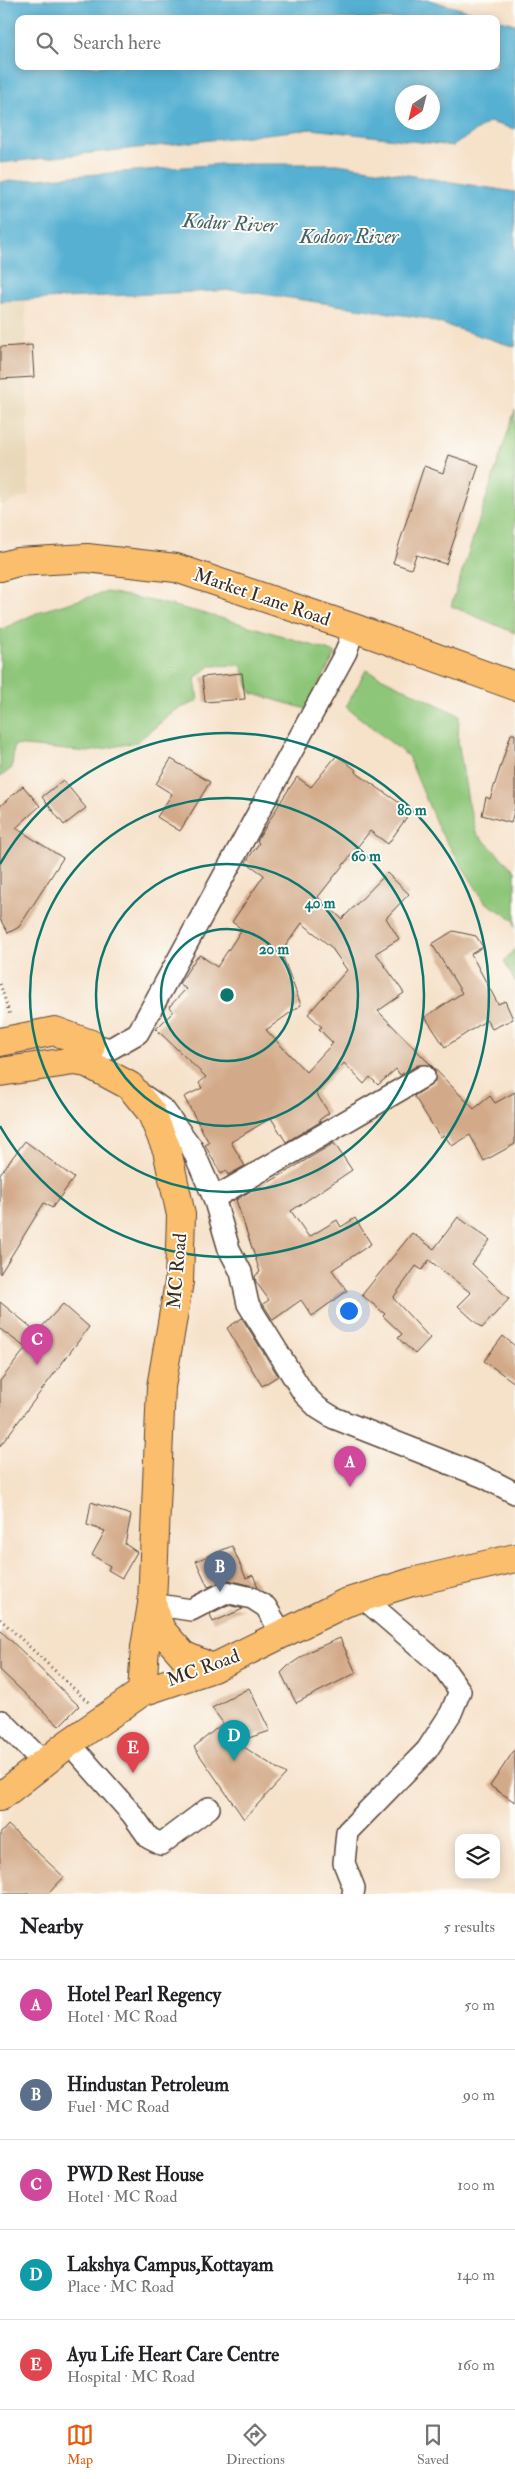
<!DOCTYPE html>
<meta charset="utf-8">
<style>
:root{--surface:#fff;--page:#f6f6f6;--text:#202124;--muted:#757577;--line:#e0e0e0;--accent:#ea580c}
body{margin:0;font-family:"IM FELL Double Pica",serif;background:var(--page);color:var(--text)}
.controls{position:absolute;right:15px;bottom:15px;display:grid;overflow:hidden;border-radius:10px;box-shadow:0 2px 12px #0003}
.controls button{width:45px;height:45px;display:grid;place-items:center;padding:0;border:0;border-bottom:1px solid var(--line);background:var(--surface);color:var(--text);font:25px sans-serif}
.compass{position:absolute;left:395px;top:85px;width:45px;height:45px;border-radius:50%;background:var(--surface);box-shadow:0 2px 12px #0003;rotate:215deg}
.you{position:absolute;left:348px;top:1310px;width:18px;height:18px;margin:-12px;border:4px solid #fff;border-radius:50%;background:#1a73e8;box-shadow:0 0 0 8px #1a73e833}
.badge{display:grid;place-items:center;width:32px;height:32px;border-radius:50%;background:var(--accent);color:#fff;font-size:16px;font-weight:700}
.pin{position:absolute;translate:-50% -41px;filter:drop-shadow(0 1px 2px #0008)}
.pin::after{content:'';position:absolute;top:26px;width:18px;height:15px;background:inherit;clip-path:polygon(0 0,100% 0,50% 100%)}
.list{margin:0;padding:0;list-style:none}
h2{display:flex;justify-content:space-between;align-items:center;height:65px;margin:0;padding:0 20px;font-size:21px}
h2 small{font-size:16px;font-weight:400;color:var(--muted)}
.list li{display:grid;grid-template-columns:32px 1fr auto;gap:15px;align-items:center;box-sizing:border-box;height:90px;padding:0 20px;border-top:1px solid var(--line)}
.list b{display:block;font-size:19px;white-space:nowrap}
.list p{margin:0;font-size:16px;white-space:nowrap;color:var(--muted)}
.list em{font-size:16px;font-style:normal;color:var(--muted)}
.icon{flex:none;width:28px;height:28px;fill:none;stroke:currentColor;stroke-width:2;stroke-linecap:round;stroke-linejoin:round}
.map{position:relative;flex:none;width:515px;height:1894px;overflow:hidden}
.search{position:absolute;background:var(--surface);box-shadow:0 2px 12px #0003;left:15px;right:15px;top:15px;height:55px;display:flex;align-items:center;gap:12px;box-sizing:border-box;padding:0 18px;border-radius:10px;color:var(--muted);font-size:19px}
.sheet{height:515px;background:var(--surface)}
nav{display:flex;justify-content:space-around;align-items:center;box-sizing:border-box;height:70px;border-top:1px solid var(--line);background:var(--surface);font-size:14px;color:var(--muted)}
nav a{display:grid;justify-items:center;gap:2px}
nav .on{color:var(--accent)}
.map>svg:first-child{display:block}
.built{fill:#e9d9ba}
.green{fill:#8ec679;stroke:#64784c}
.water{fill:#54b0d2;stroke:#486d78;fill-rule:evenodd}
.building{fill:#d3aa89;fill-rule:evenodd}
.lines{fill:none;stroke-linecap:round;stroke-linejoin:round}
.minor-casing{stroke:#574538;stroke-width:24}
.major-casing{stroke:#574538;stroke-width:30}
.highway-casing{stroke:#574538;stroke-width:30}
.path{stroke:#574538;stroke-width:3;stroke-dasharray:1 4;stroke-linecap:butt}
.minor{stroke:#fff;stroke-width:21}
.major{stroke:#fabe6d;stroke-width:28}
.highway{stroke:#fabe6d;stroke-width:28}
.ring{fill:none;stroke:#0f766e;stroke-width:2.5}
.labels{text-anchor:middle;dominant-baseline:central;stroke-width:4;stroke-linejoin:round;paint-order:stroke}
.street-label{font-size:19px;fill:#3b2a1e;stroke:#fdfcf7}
.water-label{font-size:20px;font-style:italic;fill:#456066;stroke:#fdfcf7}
.centre{fill:#0f766e;stroke:#fdfcf7;stroke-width:2.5}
.ring-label{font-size:15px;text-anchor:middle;font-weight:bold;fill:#0f766e;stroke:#fdfcf7;stroke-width:4;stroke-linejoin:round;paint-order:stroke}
</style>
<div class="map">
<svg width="515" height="1894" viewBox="0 0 515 1894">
<rect width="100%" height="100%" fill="#fdfcf7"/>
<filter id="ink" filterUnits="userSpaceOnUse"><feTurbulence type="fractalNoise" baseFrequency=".02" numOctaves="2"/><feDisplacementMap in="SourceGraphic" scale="10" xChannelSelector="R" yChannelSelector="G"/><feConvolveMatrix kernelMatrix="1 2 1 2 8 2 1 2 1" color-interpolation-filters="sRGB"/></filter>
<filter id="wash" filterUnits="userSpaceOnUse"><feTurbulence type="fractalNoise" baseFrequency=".0096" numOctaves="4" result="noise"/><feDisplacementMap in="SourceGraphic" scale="20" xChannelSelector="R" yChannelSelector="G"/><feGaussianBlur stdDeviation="1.12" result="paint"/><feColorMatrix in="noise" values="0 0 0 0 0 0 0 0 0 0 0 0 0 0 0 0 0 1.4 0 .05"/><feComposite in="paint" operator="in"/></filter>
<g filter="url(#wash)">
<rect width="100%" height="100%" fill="#f6e1c9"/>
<!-- built -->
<path class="built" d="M25 299 29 495 0 506V301Z"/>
<!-- green -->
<path class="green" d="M515 410V633L451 606Z
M107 592C185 606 260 628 336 653L306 709 251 693 241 665 210 666 195 678 198 701 176 710 137 742 88 752 14 745 12 768 0 777V630L41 611Z
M366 670 459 715 458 741 468 801 476 833 515 871V927L514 920 485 902 439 830 408 756 346 707Z
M515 949V982L504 961Z"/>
<!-- water -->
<path class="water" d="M0 0H429L515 24V129L489 122 453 146 312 129 0 163ZM19 19H496V66H19ZM402 92H432V122H402Z
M220 164H338L515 192V347L423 318 237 290 0 301V182Z"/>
<g id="blocks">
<!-- building -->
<path class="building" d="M32 345 34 377 0 379V347Z
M449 455 479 465 446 564 416 555 411 569 393 563 424 466 443 473Z
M242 673 245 699 205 702 202 677Z
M511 734H515V807L511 823 482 815 486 797 490 799Z
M337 755 356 770 355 772 411 811 388 844 370 831 318 897 342 919 387 873 409 894 386 918 399 939 376 953 404 993 378 1011 474 1109 490 1096 495 1103 515 1092V1144L484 1161 470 1135 452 1146 444 1135 440 1137 414 1096 435 1082V1070L430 1065H418L400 1075 396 1069 378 1085 370 1077 364 1084 344 1063 316 1093 329 1113 319 1120 320 1122 286 1142 271 1118 231 1142 245 1166 228 1175 226 1171 221 1174 205 1145 209 1143 184 1097 202 1088 199 1083 206 1077 156 1029 173 1012 169 1007 186 989 179 984 196 958 200 955 217 967 242 929 232 922 264 875 246 862 259 843 257 841 283 798 297 777 311 787ZM302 923 331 947 347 970 308 1014 322 1027 319 1029 333 1043 306 1072 266 1030 301 1005 281 952Z
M171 759 210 782 180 831 157 817 172 794 156 784Z
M63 780 86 808 64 825 42 797Z
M23 786 40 806 16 828 63 858 19 927 8 933 0 919V806Z
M453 931 476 936 483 947 471 954 498 1004 505 1001 513 1019 492 1029 487 1020 445 1047 425 1017 462 993 432 944Z
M25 1141 74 1178 52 1208 44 1203 0 1274V1174Z
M334 1143 352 1170 291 1211 309 1237 337 1220 341 1227 355 1218 371 1244 332 1270 347 1291 312 1316 301 1300 273 1320 263 1304 269 1300 256 1282 255 1276 260 1272 236 1200 257 1187 258 1189Z
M458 1217 490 1240 472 1264 509 1299 482 1328 458 1306 471 1293 429 1260 422 1270 416 1266 393 1298 430 1338 415 1354 398 1338 402 1334 383 1316 385 1314 362 1295 412 1233 434 1249Z
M0 1302 37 1332 63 1304 89 1327 0 1446V1381L26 1348 0 1329Z
M242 1318 278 1376 262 1386 227 1328Z
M503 1336 515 1346V1383L484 1361Z
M91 1502 131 1515 125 1544 137 1552 122 1578 108 1570 110 1566 92 1555 105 1531 87 1525Z
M232 1546 246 1578 253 1575 258 1587 228 1580 208 1587 196 1561Z
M228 1605 243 1609 213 1622 210 1614Z
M0 1630 79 1706 59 1726 0 1670Z
M340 1638 356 1673 296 1703 281 1673 288 1666 312 1650Z
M249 1688 270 1731 236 1742 286 1774 244 1819 194 1747 223 1723 212 1708Z
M515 1749V1802L490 1786Z
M8 1825 64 1877 48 1894H0V1834Z"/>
</g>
</g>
<g filter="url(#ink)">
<use href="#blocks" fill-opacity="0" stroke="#574538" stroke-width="1"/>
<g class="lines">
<!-- minor casing -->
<g class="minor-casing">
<path id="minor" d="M91 1044 110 1049 138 1033 346 652 354 628
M144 1096 164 1110 192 1148 214 1198 229 1249 241 1272 248 1304 304 1394 318 1408 334 1418 484 1477 515 1493
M214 1198 424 1076
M152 1604 191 1610 226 1592 252 1598 266 1607 282 1634
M2 1721 44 1763
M69 1743 132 1814 149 1838 161 1844 209 1808
M353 1894 354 1888 344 1863 347 1832 427 1750 451 1713 460 1691 443 1667 362 1597"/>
</g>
<!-- major casing -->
<g class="major-casing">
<path id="major" d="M0 567 17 562 87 558 176 568 354 628 515 686
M0 1042 55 1031 91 1044 87 1063"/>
</g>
<!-- highway casing -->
<g class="highway-casing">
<path id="highway" d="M0 1072 74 1061 87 1063 130 1086 151 1112 167 1150 181 1215 179 1282 161 1387 152 1604 145 1647 142 1692
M152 1604 161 1630 183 1655 213 1668
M0 1797 69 1743 142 1692 213 1668 345 1603 412 1582 515 1558"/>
</g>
<!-- path -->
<path class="path" d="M0 984 10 1015
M0 1619 88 1702"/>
<!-- minor -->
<use href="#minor" class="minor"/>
<!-- major -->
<use href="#major" class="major"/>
<!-- highway -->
<use href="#highway" class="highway"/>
</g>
</g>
<!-- distance rings -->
<g class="ring">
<circle cx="227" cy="995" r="66"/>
<circle cx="227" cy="995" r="131"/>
<circle cx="227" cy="995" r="197"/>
<path d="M0 864A262 262 0 1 1 0 1126"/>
</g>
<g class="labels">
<!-- street labels -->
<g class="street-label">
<text transform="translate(262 597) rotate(19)">Market Lane Road</text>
<text transform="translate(177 1271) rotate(-85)">MC Road</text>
<text transform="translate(203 1668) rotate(-20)">MC Road</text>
</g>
<!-- water labels -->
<g class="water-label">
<text transform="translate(230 223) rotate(3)">Kodur River</text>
<text x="349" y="236">Kodoor River</text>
</g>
</g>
<circle cx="227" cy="995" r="8" class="centre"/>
<g class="ring-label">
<text x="412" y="815">80 m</text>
<text x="366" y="861">60 m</text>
<text x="320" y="908">40 m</text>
<text x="274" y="954">20 m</text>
</g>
</svg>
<div class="controls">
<button><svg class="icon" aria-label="layers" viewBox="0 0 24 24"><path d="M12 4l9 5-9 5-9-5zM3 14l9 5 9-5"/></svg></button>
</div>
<svg class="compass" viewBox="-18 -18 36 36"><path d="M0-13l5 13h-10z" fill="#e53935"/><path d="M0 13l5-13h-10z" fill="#757577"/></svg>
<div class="you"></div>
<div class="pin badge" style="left:350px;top:1487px;background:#d1479c">A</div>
<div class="pin badge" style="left:220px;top:1592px;background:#5c6f8a">B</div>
<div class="pin badge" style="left:37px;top:1365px;background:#d1479c">C</div>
<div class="pin badge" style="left:234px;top:1761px;background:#0f9aa8">D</div>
<div class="pin badge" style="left:133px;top:1773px;background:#e0444e">E</div>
<div class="search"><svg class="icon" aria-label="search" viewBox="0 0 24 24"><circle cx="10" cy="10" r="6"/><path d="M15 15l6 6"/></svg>Search here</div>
</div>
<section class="sheet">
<h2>Nearby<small>5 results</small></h2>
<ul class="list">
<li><span class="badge" style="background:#d1479c">A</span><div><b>Hotel Pearl Regency</b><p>Hotel · MC Road</p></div><em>50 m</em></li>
<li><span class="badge" style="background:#5c6f8a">B</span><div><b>Hindustan Petroleum</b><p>Fuel · MC Road</p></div><em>90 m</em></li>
<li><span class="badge" style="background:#d1479c">C</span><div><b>PWD Rest House</b><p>Hotel · MC Road</p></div><em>100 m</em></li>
<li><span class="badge" style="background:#0f9aa8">D</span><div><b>Lakshya Campus,Kottayam</b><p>Place · MC Road</p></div><em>140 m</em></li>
<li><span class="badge" style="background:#e0444e">E</span><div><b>Ayu Life Heart Care Centre</b><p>Hospital · MC Road</p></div><em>160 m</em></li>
</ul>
</section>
<nav>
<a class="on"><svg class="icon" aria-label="map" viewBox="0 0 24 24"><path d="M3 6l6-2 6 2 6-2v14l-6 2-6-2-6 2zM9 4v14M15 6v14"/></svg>Map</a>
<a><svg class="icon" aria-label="directions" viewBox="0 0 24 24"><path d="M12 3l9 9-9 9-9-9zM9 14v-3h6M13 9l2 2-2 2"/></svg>Directions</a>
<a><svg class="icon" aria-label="saved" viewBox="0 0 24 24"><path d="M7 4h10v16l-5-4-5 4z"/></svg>Saved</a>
</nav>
